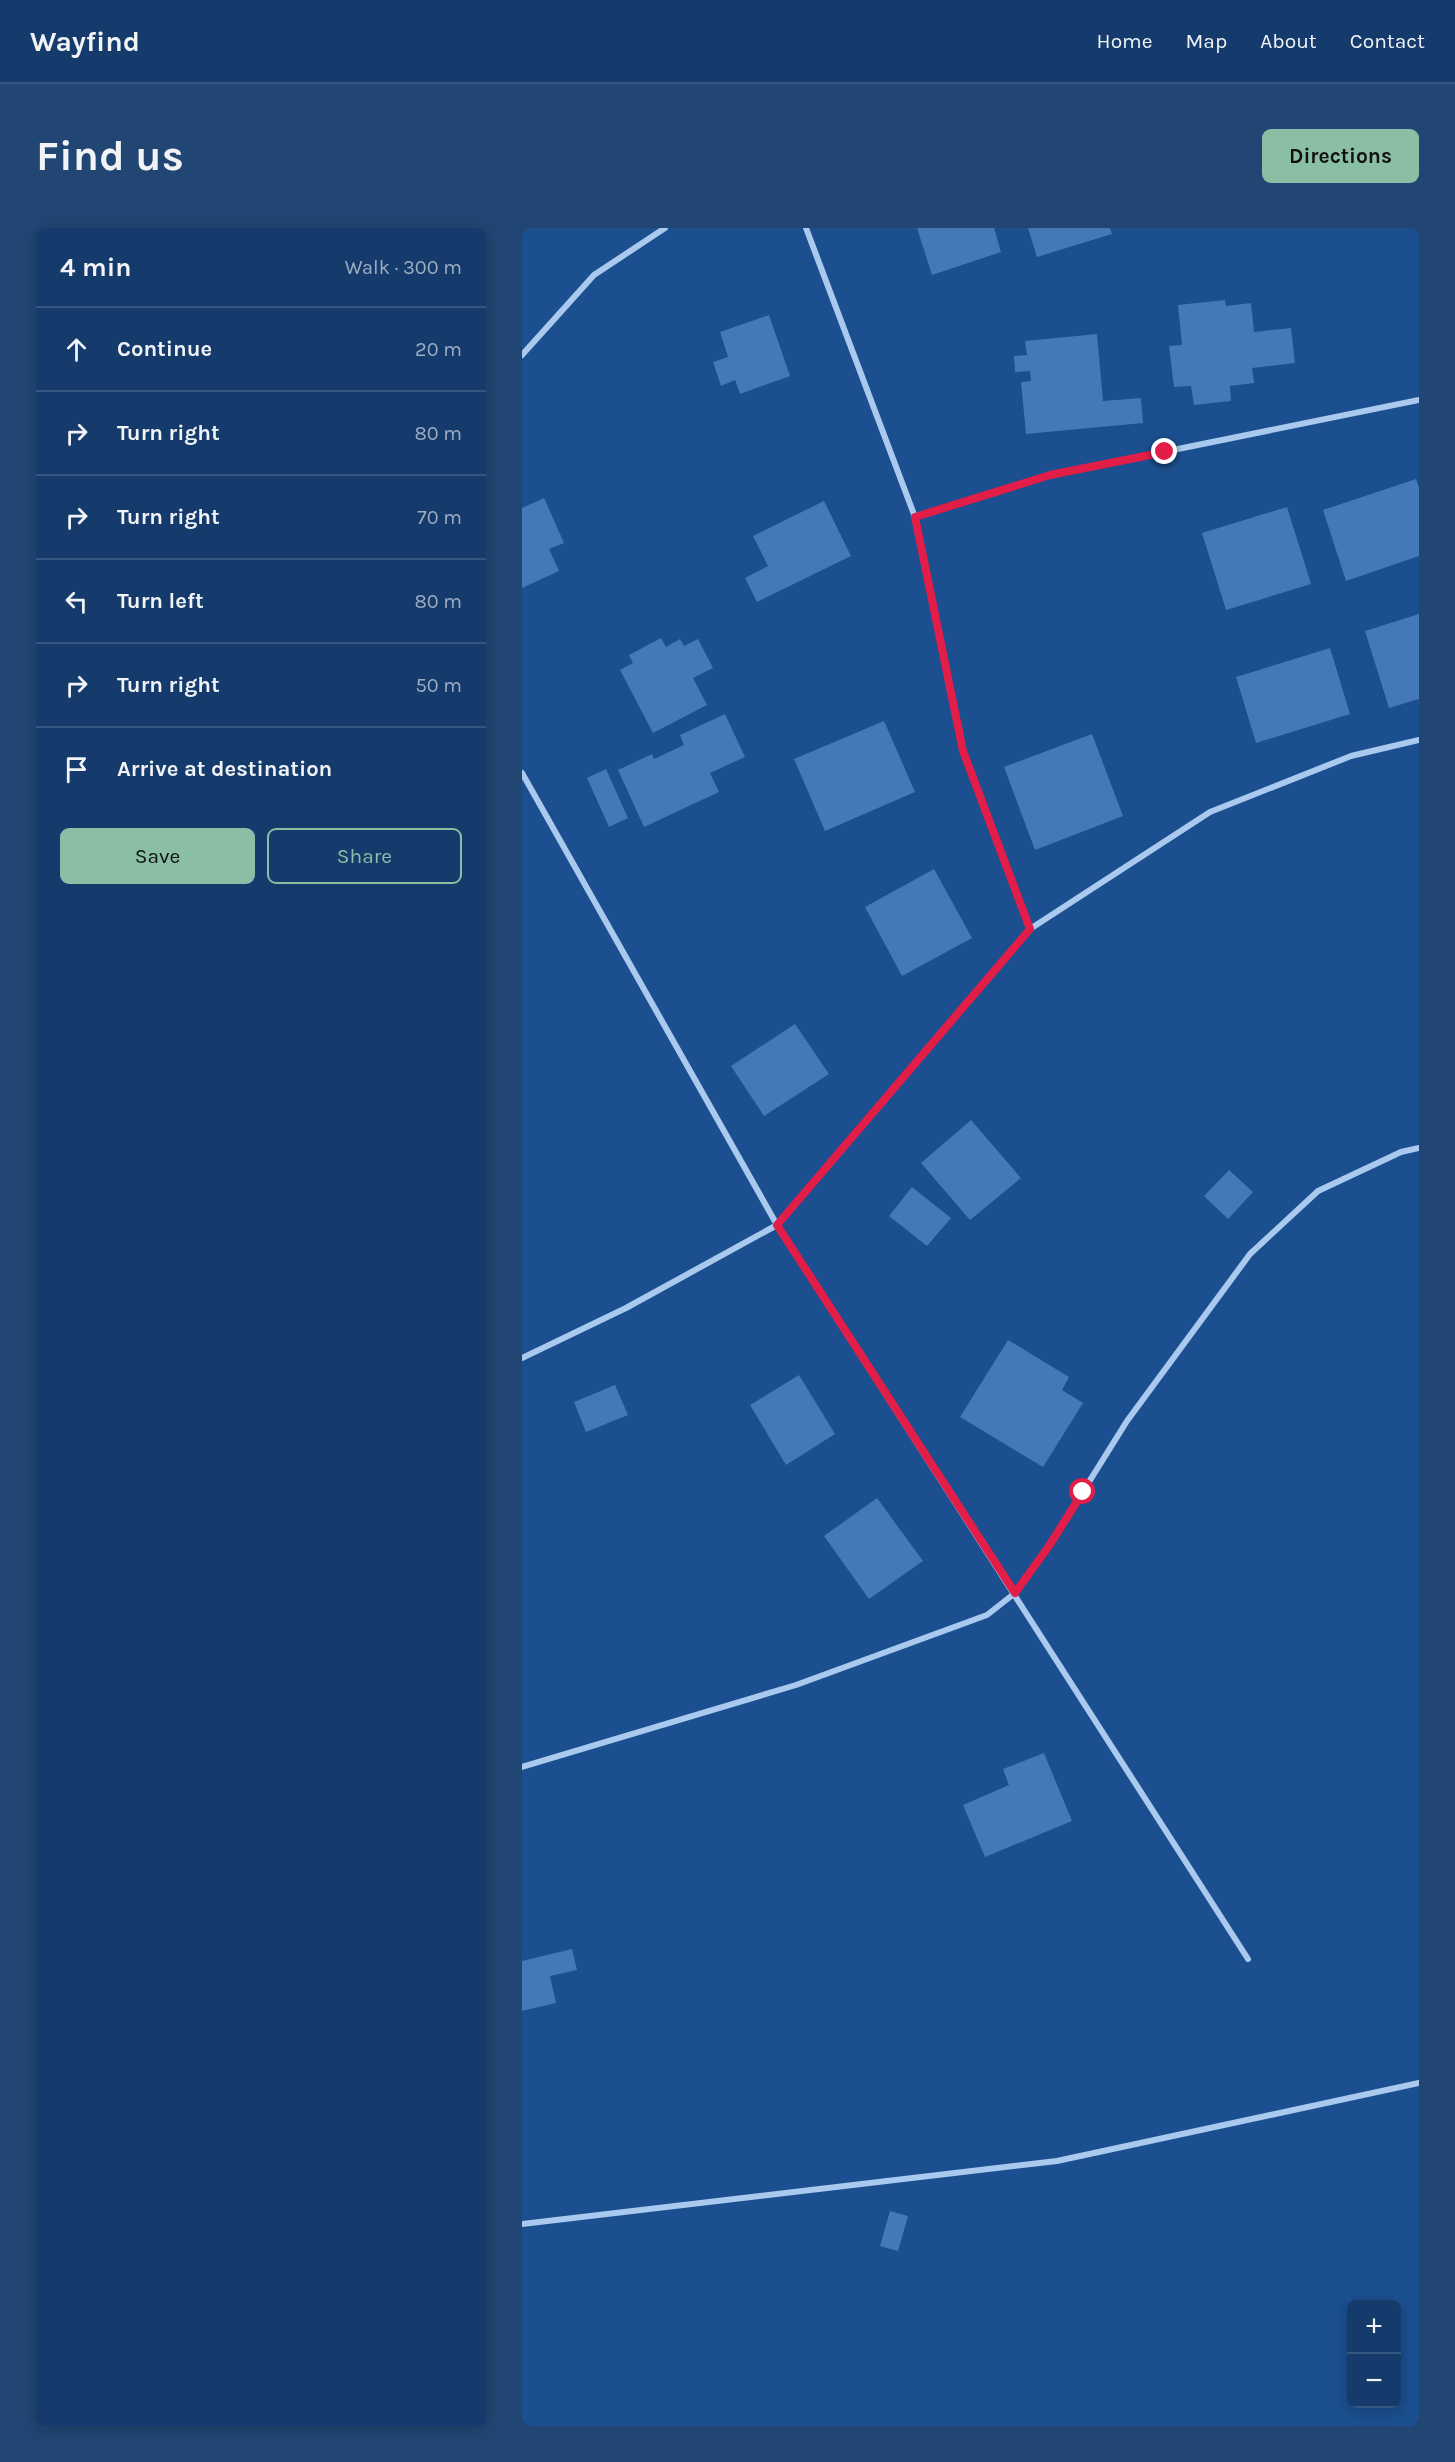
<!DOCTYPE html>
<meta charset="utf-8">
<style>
:root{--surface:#143b6b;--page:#214673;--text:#f1f3f6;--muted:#9dadc1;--line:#33557e;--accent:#8abfa5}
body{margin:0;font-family:Karla,sans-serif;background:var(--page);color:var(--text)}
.controls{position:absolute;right:18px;bottom:18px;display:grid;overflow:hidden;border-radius:9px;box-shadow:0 3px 15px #0003}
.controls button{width:54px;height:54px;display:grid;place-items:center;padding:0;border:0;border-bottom:2px solid var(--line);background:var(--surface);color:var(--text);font:30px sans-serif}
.stop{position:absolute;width:18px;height:18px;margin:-14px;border:4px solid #e11d48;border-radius:50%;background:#fff}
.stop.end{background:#e11d48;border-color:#fff;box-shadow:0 2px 6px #0008}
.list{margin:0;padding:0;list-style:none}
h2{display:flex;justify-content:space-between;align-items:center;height:78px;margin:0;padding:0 24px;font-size:26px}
h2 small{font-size:20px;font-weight:400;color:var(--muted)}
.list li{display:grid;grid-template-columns:39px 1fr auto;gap:18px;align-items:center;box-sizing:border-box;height:84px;padding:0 24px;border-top:2px solid var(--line)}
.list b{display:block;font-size:22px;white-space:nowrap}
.list em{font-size:20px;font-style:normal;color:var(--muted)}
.actions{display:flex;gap:12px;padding:18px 24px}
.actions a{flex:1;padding:14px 0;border:2px solid var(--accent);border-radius:9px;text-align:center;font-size:21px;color:var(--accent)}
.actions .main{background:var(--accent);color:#111}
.icon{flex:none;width:33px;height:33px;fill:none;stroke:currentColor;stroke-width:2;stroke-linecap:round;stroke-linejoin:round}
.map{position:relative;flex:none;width:897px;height:2198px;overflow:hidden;border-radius:9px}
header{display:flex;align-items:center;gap:36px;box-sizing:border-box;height:84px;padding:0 30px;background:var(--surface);border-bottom:2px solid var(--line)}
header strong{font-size:28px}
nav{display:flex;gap:33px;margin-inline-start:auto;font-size:21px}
.intro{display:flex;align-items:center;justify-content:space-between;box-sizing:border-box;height:144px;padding:0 36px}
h1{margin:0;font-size:42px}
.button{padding:15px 27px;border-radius:9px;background:var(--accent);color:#111;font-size:21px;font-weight:700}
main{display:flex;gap:36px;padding:0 36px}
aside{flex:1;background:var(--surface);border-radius:9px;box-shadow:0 3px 15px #0003}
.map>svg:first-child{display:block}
.building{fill:#4478b7}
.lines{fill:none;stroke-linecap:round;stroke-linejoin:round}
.minor{stroke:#a9c9ee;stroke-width:6}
.route{stroke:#e11d48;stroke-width:8}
</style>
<header>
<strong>Wayfind</strong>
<nav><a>Home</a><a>Map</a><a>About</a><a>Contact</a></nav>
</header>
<div class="intro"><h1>Find us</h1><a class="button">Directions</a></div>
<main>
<aside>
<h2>4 min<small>Walk · 300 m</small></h2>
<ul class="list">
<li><svg class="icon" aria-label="ahead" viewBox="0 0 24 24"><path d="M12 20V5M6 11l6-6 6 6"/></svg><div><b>Continue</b></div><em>20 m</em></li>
<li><svg class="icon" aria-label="right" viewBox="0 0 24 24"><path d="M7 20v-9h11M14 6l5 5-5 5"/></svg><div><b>Turn right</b></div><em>80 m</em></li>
<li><svg class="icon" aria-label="right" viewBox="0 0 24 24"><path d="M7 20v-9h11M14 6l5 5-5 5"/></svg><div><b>Turn right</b></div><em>70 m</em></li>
<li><svg class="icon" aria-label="left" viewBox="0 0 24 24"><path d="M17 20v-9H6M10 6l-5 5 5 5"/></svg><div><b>Turn left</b></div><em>80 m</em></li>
<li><svg class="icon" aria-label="right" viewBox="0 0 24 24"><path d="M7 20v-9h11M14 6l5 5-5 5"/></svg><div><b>Turn right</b></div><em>50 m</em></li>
<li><svg class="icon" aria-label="arrive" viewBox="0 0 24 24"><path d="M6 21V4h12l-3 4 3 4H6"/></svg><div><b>Arrive at destination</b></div></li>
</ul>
<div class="actions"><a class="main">Save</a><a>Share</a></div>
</aside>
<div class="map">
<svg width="897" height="2198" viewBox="0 0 897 2198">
<rect width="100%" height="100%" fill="#1b4f8f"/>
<!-- building -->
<path class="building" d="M395 0H472L479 24 410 47Z
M506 0H588L590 6 515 29Z
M703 72 704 78 729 75 732 104 769 100 773 135 730 140 732 155 708 158 709 173 672 177 669 158 652 159 647 118 660 117 656 77Z
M247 87 268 148 218 166 213 152 199 158 191 134 206 129 198 104Z
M575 106 581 173 619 170 621 195 504 206 499 154 509 153 508 143 493 144 492 128 505 127 503 113Z
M894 251 897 260V328L824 353 801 282Z
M22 270 42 315 27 321 37 343 0 360V280Z
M302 273 329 328 235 374 223 350 246 338 231 308Z
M765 279 789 356 704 382 680 305Z
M897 386V471L867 480 843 403Z
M139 410 144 419 158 411 162 418 176 411 191 440 171 450 185 477 131 505 98 442 111 435 107 427Z
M808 420 828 486 734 515 714 449Z
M203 486 223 529 188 545 197 564 122 599 96 542 130 526 132 531 162 517 158 507Z
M362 493 393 564 303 603 272 531Z
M570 506 601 588 513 622 482 539Z
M84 541 106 590 87 599 65 550Z
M412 641 450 710 380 748 343 679Z
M273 796 307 846 242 888 209 838Z
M449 892 499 950 448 992 399 935Z
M707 942 731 964 706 991 682 968Z
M390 959 429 990 405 1018 367 988Z
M486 1112 547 1149 540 1162 561 1175 521 1239 438 1189Z
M277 1147 313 1206 264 1237 228 1177Z
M93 1157 106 1187 64 1204 52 1174Z
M355 1270 401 1333 347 1371 302 1308Z
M522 1525 550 1593 463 1629 441 1577 487 1557 481 1541Z
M50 1721 55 1742 28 1748 34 1775 0 1783V1733Z
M368 1983 386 1988 376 2023 358 2018Z"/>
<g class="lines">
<!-- minor -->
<path class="minor" d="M284 0 393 289 441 523 508 701
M0 127 72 47 143 0
M393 289 528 247 897 172
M0 545 255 997 726 1731
M0 1130 104 1080 255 997 508 701 688 584 829 528 897 512
M0 1539 274 1457 465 1387 493 1365 527 1318 605 1193 728 1026 796 963 879 924 897 920
M0 1996 535 1933 897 1855"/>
</g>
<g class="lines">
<!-- route -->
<path class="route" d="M561 1264 527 1318 493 1365 255 997 508 701 441 523 393 289 528 247 643 224"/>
</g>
</svg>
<div class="controls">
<button>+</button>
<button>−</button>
</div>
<div class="stop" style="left:561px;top:1264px"></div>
<div class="stop end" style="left:643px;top:224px"></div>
</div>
</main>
